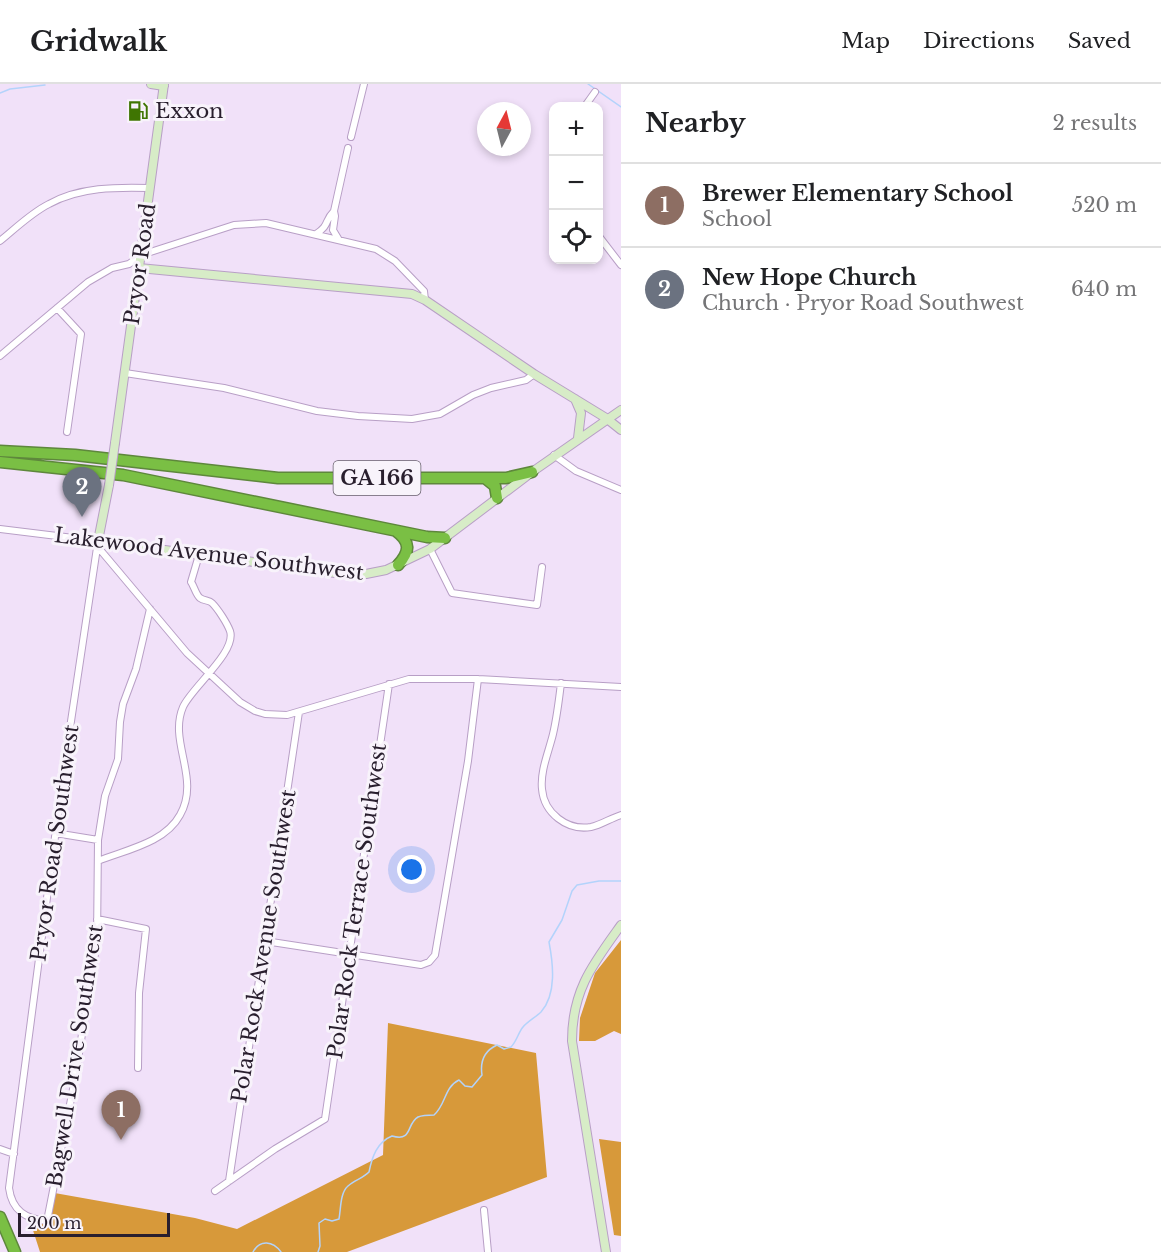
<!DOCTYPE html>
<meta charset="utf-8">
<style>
:root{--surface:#fff;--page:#f2f2f2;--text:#202124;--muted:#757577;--line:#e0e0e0;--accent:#3f7502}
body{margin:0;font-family:"Libre Baskerville",serif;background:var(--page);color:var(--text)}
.controls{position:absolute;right:18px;top:18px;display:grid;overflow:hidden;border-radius:12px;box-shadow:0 3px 9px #0003}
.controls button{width:54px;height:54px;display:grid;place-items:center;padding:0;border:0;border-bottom:2px solid var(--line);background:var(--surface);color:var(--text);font:30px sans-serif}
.compass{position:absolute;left:477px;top:18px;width:54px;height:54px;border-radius:50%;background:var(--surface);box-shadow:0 3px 9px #0003;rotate:7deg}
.scale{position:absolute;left:18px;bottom:15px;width:152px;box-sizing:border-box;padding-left:6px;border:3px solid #291f2e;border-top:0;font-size:16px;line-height:21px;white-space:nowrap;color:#291f2e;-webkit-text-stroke:4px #f8f3fb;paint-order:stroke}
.you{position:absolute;left:412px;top:786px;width:21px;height:21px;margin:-15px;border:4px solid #fff;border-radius:50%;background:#1a73e8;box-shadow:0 0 0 9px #1a73e833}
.badge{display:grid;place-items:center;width:39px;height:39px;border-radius:50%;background:var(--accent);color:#fff;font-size:20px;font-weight:700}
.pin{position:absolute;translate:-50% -50px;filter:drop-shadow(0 2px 3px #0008)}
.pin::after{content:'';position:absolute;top:32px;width:21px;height:18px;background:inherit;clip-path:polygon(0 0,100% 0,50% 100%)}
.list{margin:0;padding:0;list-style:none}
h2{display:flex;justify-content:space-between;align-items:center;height:78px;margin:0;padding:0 24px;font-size:26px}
h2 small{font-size:20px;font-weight:400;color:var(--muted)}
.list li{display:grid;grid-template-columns:39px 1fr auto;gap:18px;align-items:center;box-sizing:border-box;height:84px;padding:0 24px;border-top:2px solid var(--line)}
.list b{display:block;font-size:22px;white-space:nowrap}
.list p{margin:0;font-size:20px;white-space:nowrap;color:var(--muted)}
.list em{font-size:20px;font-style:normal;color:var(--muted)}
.icon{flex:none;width:33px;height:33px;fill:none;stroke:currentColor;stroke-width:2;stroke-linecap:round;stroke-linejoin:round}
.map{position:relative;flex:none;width:621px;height:1168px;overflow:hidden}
header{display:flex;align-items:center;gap:36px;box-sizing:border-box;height:84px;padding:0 30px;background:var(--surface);border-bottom:2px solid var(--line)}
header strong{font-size:28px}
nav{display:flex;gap:33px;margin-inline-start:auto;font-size:21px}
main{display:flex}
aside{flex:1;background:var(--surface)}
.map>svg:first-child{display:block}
.forest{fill:#d7993a}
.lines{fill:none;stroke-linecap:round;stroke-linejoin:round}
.stream{stroke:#b3d3fb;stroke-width:1.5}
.street-casing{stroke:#b89fc6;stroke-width:8}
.secondary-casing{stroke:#b89fc6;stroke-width:10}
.highway-casing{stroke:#5e873c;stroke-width:13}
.street{stroke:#fff;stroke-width:6}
.secondary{stroke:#d7ecc7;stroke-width:8}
.highway{stroke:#7abf44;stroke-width:10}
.secondary-bridge-casing{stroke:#b89fc6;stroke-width:10;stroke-linecap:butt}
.secondary-bridge{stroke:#d7ecc7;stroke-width:8}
.labels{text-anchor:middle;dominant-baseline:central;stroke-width:6;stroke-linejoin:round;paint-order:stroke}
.shield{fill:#f8f3fb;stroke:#675f6c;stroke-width:1.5}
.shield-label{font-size:20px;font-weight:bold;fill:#291f2e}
.poi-label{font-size:21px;fill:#291f2e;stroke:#f8f3fb;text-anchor:start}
.street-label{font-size:21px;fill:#291f2e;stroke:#f8f3fb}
</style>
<header>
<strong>Gridwalk</strong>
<nav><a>Map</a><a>Directions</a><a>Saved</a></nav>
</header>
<main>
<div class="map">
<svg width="621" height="1168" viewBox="0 0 621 1168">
<rect width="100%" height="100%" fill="#f1e1f9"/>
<!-- forest -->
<path class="forest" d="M621 856V950L614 947 595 957H579L580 934 595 889Z
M388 939 536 969 547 1093 347 1168H40L30 1137 49 1136V1108L195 1134 237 1145 383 1071Z
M599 1055 621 1058V1152L614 1151Z"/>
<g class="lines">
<!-- stream -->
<path class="stream" d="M588 0 621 23
M0 9 10 5 45 1
M253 1168C260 1155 273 1157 281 1168
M318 1168 320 1162 319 1139 325 1135 332 1137 339 1135C341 1124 340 1109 348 1102 355 1096 363 1094 369 1088 372 1073 377 1058 392 1052 413 1058 406 1040 418 1033 423 1031 429 1031 434 1031 446 1021 444 1003 459 996L465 1002 472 1003 482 991C480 978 484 967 497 961L504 965 511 963C517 957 518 949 523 943 528 937 536 933 541 928 557 910 553 879 549 858L562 836 572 807 577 801 599 797H621"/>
<!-- street casing -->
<g class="street-casing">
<path id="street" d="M585 22 595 8
M351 53 364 0
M316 150C330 141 324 137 334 127
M598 151 621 181
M339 156 333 146 335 132 334 127 348 64
M0 157C16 144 31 129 49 120 79 103 117 103 150 104
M57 224 81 250 67 348
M0 272 88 198 112 184 129 180 141 171 234 141 266 139 376 165 395 177 424 207 425 216
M125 289 224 304 317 327 358 332 412 335 440 330 473 311 491 304 526 296 534 290
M554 371 576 387 621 406
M0 445 98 457 64 684 9 1104C12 1127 26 1135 47 1137L74 1000 97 857 98 756 105 712 118 675 120 638 123 620 136 585 150 525
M97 462 187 569 240 618 255 627 265 630 287 631 409 595H478L621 603
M430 465 452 509 537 521 542 483
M561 599C559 616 557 633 553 650 549 667 540 687 542 705 544 729 567 747 591 743 601 741 611 734 621 731
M55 749 98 756
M98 777C125 766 165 759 180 731 201 694 168 658 183 623 191 604 237 568 230 547 227 539 218 525 212 519 209 516 204 517 200 514 196 511 194 502 191 498L199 471
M97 835 146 845 139 909 138 984
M265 857 421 881 429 878 435 871 468 677 478 595
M0 1065 14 1070
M229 1097 299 628
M215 1107 275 1065 325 1035 389 600
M484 1126 488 1168"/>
</g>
<!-- secondary casing -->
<g class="secondary-casing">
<path id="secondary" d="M151 0 164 2
M139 184 412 210 425 216 534 290 606 334 621 346
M575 315 581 329 578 354
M115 359 164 0
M109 401 98 457 335 489 366 490 386 486 430 465 532 388 621 326
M606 1168 572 957C572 906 593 880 621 841"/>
</g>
<!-- highway casing -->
<g class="highway-casing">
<path id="highway" d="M0 367 75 371 278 394H506L532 388
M0 378 123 391 427 453 445 454
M485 394 495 402 497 414
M396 447C411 458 410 468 398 481
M0 1133 15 1168"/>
</g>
<!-- street -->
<use href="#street" class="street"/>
<!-- secondary -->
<use href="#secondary" class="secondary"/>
<!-- highway -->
<use href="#highway" class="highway"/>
<!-- secondary-bridge casing -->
<g class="secondary-bridge-casing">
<path id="secondary-bridge" d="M109 401 115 359"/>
</g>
<!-- secondary-bridge -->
<use href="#secondary-bridge" class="secondary-bridge"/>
</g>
<!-- icons -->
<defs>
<g id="fuel-bare" transform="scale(1.62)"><path d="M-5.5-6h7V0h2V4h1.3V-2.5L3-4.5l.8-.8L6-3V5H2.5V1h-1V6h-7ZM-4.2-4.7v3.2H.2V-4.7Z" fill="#3f7502" stroke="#f8f3fb" stroke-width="2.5" paint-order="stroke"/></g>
</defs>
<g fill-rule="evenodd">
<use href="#fuel-bare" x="138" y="27"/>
</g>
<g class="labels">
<!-- shield labels -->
<rect class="shield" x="333.5" y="377" width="87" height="34" rx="4.5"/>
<g class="shield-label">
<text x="377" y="394">GA 166</text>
</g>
<!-- poi labels -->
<g class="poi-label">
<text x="155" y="27">Exxon</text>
</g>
<!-- street labels -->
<g class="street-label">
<text transform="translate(140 180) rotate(-82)">Pryor Road</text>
<text transform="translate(209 470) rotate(7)">Lakewood Avenue Southwest</text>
<text transform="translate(55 759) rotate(-82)">Pryor Road Southwest</text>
<text transform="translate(357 817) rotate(-82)">Polar Rock Terrace Southwest</text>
<text transform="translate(264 862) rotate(-81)">Polar Rock Avenue Southwest</text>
<text transform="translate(75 972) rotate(-81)">Bagwell Drive Southwest</text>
</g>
</g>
</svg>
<div class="controls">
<button>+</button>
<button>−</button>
<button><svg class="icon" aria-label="locate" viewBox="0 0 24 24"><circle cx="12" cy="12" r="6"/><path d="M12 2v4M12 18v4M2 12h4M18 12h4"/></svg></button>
</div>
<svg class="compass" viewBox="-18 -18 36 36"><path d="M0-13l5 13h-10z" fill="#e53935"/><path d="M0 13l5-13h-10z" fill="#757577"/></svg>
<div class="scale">200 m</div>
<div class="you"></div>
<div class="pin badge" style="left:121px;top:1056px;background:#8d6e63">1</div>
<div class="pin badge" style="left:82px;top:433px;background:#6b7280">2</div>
</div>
<aside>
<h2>Nearby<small>2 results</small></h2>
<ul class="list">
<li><span class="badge" style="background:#8d6e63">1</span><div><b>Brewer Elementary School</b><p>School</p></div><em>520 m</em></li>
<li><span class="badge" style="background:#6b7280">2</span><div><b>New Hope Church</b><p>Church · Pryor Road Southwest</p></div><em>640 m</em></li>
</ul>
</aside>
</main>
